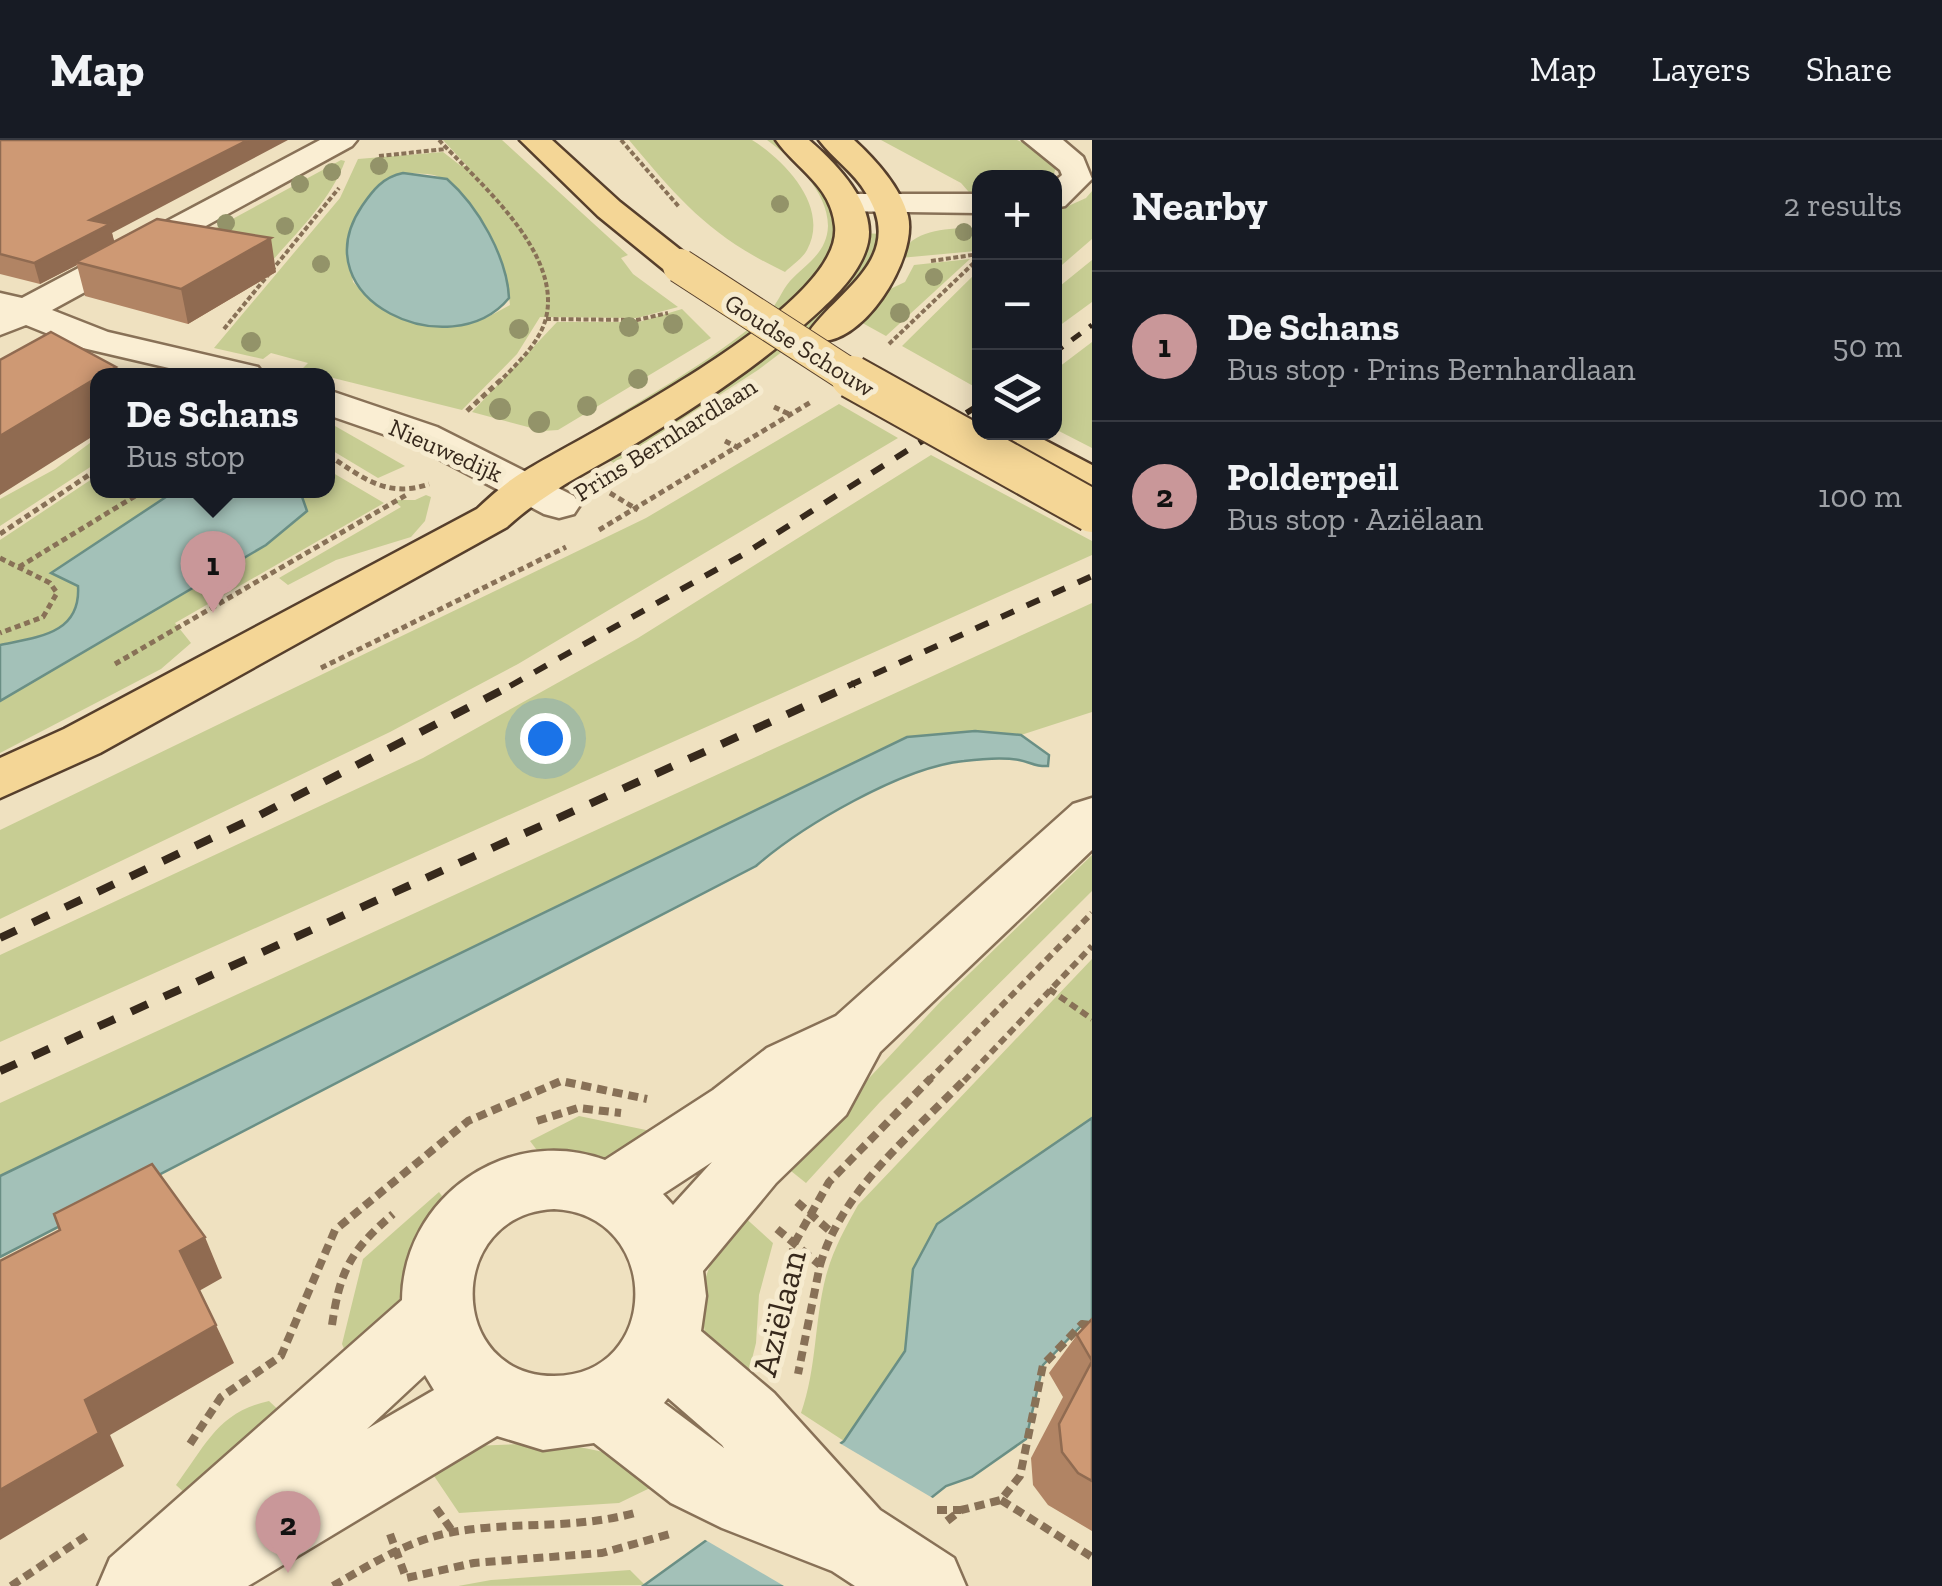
<!DOCTYPE html>
<meta charset="utf-8">
<style>
:root{--surface:#171b24;--page:#242831;--text:#f1f3f6;--muted:#9ea1a6;--line:#363941;--accent:#c99799}
body{margin:0;font-family:"Zilla Slab",serif;background:var(--page);color:var(--text)}
.controls{position:absolute;right:30px;top:30px;display:grid;overflow:hidden;border-radius:20px;box-shadow:0 5px 25px #0003}
.controls button{width:90px;height:90px;display:grid;place-items:center;padding:0;border:0;border-bottom:2px solid var(--line);background:var(--surface);color:var(--text);font:50px sans-serif}
.you{position:absolute;left:545px;top:598px;width:35px;height:35px;margin:-25px;border:8px solid #fff;border-radius:50%;background:#1a73e8;box-shadow:0 0 0 15px #1a73e833}
.badge{display:grid;place-items:center;width:65px;height:65px;border-radius:50%;background:var(--accent);color:#111;font-size:32px;font-weight:700}
.pin{position:absolute;translate:-50% -82px;filter:drop-shadow(0 2px 5px #0008)}
.pin::after{content:'';position:absolute;top:52px;width:35px;height:30px;background:inherit;clip-path:polygon(0 0,100% 0,50% 100%)}
.popup{position:absolute;left:90px;top:228px;width:245px;height:130px;box-sizing:border-box;display:grid;place-content:center;border-radius:20px;background:var(--surface);filter:drop-shadow(0 2px 8px #0005);font-size:32px;white-space:nowrap;color:var(--muted)}
.popup b{font-size:38px;color:var(--text)}
.popup::after{content:'';position:absolute;left:50%;top:100%;margin-left:-20px;border:20px solid transparent;border-top-color:var(--surface)}
.list{margin:0;padding:0;list-style:none}
h2{display:flex;justify-content:space-between;align-items:center;height:130px;margin:0;padding:0 40px;font-size:42px}
h2 small{font-size:32px;font-weight:400;color:var(--muted)}
.list li{display:grid;grid-template-columns:65px 1fr auto;gap:30px;align-items:center;box-sizing:border-box;height:150px;padding:0 40px;border-top:2px solid var(--line)}
.list b{display:block;font-size:38px;white-space:nowrap}
.list p{margin:0;font-size:32px;white-space:nowrap;color:var(--muted)}
.list em{font-size:32px;font-style:normal;color:var(--muted)}
.icon{flex:none;width:55px;height:55px;fill:none;stroke:currentColor;stroke-width:2;stroke-linecap:round;stroke-linejoin:round}
.map{position:relative;flex:none;width:1092px;height:1446px;overflow:hidden}
header{display:flex;align-items:center;gap:60px;box-sizing:border-box;height:140px;padding:0 50px;background:var(--surface);border-bottom:2px solid var(--line)}
header strong{font-size:48px}
nav{display:flex;gap:55px;margin-inline-start:auto;font-size:35px}
main{display:flex}
aside{flex:1;background:var(--surface)}
.map>svg:first-child{display:block}
.green{fill:#c7cd93;fill-rule:evenodd}
.water{fill:#a3c1b8;stroke:#6a8f85;stroke-width:2.5}
.pier{fill:#efe1c0}
.lines{fill:none;stroke-linecap:round;stroke-linejoin:round}
.minor-casing{stroke:#887157;stroke-width:5}
.major-casing{stroke:#563f2c;stroke-width:5}
.path-far3{stroke:#887157;stroke-width:4;stroke-dasharray:5 2.5;stroke-linecap:butt}
.path-far2{stroke:#887157;stroke-width:5;stroke-dasharray:6 4;stroke-linecap:butt}
.path-far1{stroke:#887157;stroke-width:6;stroke-dasharray:8 5;stroke-linecap:butt}
.path{stroke:#887157;stroke-width:8;stroke-dasharray:10 6;stroke-linecap:butt}
.minor{fill:#faeed3;fill-rule:evenodd}
.major{fill:#f4d696;fill-rule:evenodd}
.rail-far2{stroke:#37291c;stroke-width:5;stroke-dasharray:11 11;stroke-linecap:butt}
.rail-far1{stroke:#37291c;stroke-width:6;stroke-dasharray:14 14;stroke-linecap:butt}
.rail{stroke:#37291c;stroke-width:8;stroke-dasharray:18 18;stroke-linecap:butt}
.major-bridge-far1-casing{stroke:#563f2c;stroke-width:36;stroke-linecap:butt}
.major-bridge-casing{stroke:#563f2c;stroke-width:46;stroke-linecap:butt}
.major-bridge-far1{stroke:#f4d696;stroke-width:34}
.major-bridge{stroke:#f4d696;stroke-width:42}
.tree{fill:#939369}
.wall{fill:#b18464}
.shaded-wall{fill:#906b51}
.building{fill:#ce9974;stroke:#906b51;stroke-width:2.5}
.labels{text-anchor:middle;dominant-baseline:central;stroke-width:10;stroke-linejoin:round;paint-order:stroke}
.far-street-label{font-size:25px;fill:#37291c;stroke:#f6ebcf}
.near-street-label{font-size:35px;fill:#37291c;stroke:#f6ebcf}
</style>
<header>
<strong>Map</strong>
<nav><a>Map</a><a>Layers</a><a>Share</a></nav>
</header>
<main>
<div class="map">
<svg width="1092" height="1446" viewBox="0 0 1092 1446">
<rect width="100%" height="100%" fill="#efe1c0"/>
<!-- green -->
<path class="green" d="M443 0H502L628 115 621 118 633 134 678 167 637 178 540 177 517 214 462 270 301 230 308 223 271 213 263 219 214 208 340 58 358 19 443 12 461 26H467ZM403 33C414 34 431 32 441 38 482 65 505 119 510 165L486 178 435 186 377 166 353 142 348 104 353 83 381 42Z
M629 0H752C786 21 830 68 807 110 803 118 792 125 785 132 711 97 680 61 629 0Z
M767 0H777L810 30 836 73V113L785 177 583 306 575 301C640 260 710 223 768 173 778 164 781 151 790 141 806 124 827 113 828 86 828 51 793 19 767 0Z
M881 0H1017L1033 7 1056 27 1053 37 979 38V59H975L961 43Z
M341 20 345 21C330 62 294 95 266 128L190 102Z
M1092 51V99L1055 131V72L1086 58Z
M970 87 976 111 900 118C910 89 944 90 970 87Z
M863 93 881 94 878 114 849 161 758 230 614 323 603 317 743 226 832 161 846 142Z
M970 119 886 196 857 180 884 152 905 142 914 125Z
M1092 120V162L1055 189V150Z
M979 130V244L975 247 902 206Z
M682 169 711 198 558 290 543 291 472 272 557 182H639Z
M1092 202V308L1055 289V230Z
M839 264 898 298 518 524 390 592 0 779V690L646 378Z
M328 282 405 326 378 338 328 308Z
M98 297V322L0 386V359L55 329Z
M931 315 1092 401V415L0 902V815L423 618 638 498Z
M328 330 384 363 175 483 191 503 161 529 0 613V561L266 405 307 371 300 351 328 350Z
M98 335V350L175 351 52 433 78 446C80 494 38 497 0 505V400Z
M426 355 431 357 425 381 411 397 336 420 288 445 279 438 401 367 393 360H415Z
M1092 463V572L1021 595 975 591 907 597 0 1036V963Z
M1092 715V751L880 962 806 1043 786 1027 941 861Z
M1092 819V978L1056 1004 913 1129 905 1211 844 1301 801 1273C817 1228 814 1182 826 1136 833 1110 845 1088 858 1065Z
M579 976 646 990 657 1003C624 1025 581 1018 542 1017L530 1001Z
M439 1052 442 1056 420 1088 404 1135 399 1162 384 1194 351 1225 342 1204 363 1119Z
M741 1074 773 1103 759 1155 756 1203 748 1235 708 1210C695 1145 704 1128 741 1074Z
M269 1261 286 1277 188 1356 176 1345C206 1305 218 1272 269 1261Z
M521 1304C558 1305 636 1304 650 1348L619 1363 459 1373 430 1330 472 1306Z
M630 1430 645 1445 458 1446 491 1440Z"/>
<!-- water -->
<path class="water" d="M403 33 447 39C478 66 507 117 509 158 451 228 299 160 362 66 373 50 383 37 403 33Z
M175 351H300L307 371 266 405 0 561V505C38 497 81 494 78 446L51 433Z
M975 591 1021 595 1049 615 1048 626C1036 627 1030 622 1019 620 1003 617 980 619 964 621 902 627 802 686 756 726L0 1117V1036L907 597Z
M1092 978V1185H1082L1043 1225 1026 1299 972 1337 946 1346 820 1446H643L844 1301 905 1211 913 1129 937 1084Z"/>
<!-- pier -->
<path class="pier" d="M836 1301 936 1360 828 1446H784L702 1398Z"/>
<g class="lines">
<!-- minor casing -->
<g class="minor-casing">
<path id="minor" d="M320 0H357L352 6 52 170 108 192 258 227 264 235H199L83 208 26 185 0 195V153L22 158Z
M1023 0H1063L1083 17 1092 39 1065 66 1054 68V42L1062 35 1060 30Z
M846 54H979V73L835 71 830 64 835 57Z
M328 250 437 287 574 356 580 365 574 374 559 378 544 374 409 303 328 275Z
M1092 658V710L880 912 846 975 776 1043 703 1131 706 1156 701 1191 774 1253 880 1370 954 1418 966 1446H855L832 1431 722 1388 671 1363 594 1303 543 1310 497 1296 248 1446H98L110 1418 402 1160C403 1057 508 984 605 1020L713 950 767 908 836 876 1073 664ZM712 1022 673 1065 663 1054ZM554 1069C663 1074 662 1236 554 1236 446 1236 445 1074 554 1069ZM425 1235 434 1250 367 1289ZM668 1258 722 1305 724 1308 664 1263Z"/>
</g>
<!-- major casing -->
<g class="major-casing">
<path id="major" d="M520 0H552L620 62 692 119 697 126 692 133H668L598 76Z
M776 0H809C835 22 876 64 868 102 862 131 836 156 815 175 760 225 698 266 635 304 590 331 546 351 507 387L100 613 0 658V618L64 589 477 369C492 355 507 341 525 331 587 293 844 167 835 86 831 45 797 30 776 0Z
M819 0H854C875 19 901 48 908 76 918 119 860 211 814 200L809 192C838 150 907 118 866 53 854 32 833 19 819 0Z
M979 289V292H1029L1092 325V353L1077 350 983 300 977 292Z"/>
</g>
<!-- path-far3 -->
<path class="path-far3" d="M439 0C479 43 562 112 546 178 540 202 518 223 501 240
M621 0 680 68
M379 16 446 9
M931 121 979 114
M546 179 637 180 668 173
M224 189 339 48
M889 204 979 118"/>
<!-- path-far2 -->
<path class="path-far2" d="M774 267 791 275
M467 271 504 237
M725 301 739 308
M328 315C362 337 387 359 429 344
M610 353 638 370
M599 390 811 262
M0 394 98 329
M0 418 50 443 57 453 43 477 0 493
M19 427 145 350
M115 524 408 354
M321 528 566 407"/>
<!-- path-far1 -->
<path class="path-far1" d="M1049 849 1092 879
M928 941 1092 773
M964 941 1092 806"/>
<!-- path -->
<path class="path" d="M537 981 578 968 621 973
M797 1062 830 1091
M777 1089 820 1125 798 1234
M820 1125C843 1048 912 995 966 938
M332 1185C340 1130 351 1110 393 1074
M774 1213 794 1104 829 1042 931 938
M190 1304 221 1257 281 1216 335 1090 468 981 561 941 647 959
M1001 1360 1092 1417
M436 1368 453 1392
M937 1370H961
M947 1381 961 1370 1001 1360 1020 1336 1043 1225 1082 1184 1092 1185
M390 1394 406 1438 474 1423 602 1413 670 1394
M11 1446 89 1394
M333 1446C371 1424 409 1400 453 1392 515 1381 577 1390 638 1372"/>
<!-- minor -->
<use href="#minor" class="minor"/>
<!-- major -->
<use href="#major" class="major"/>
<!-- rail-far2 -->
<path class="rail-far2" d="M1054 213 1092 185"/>
<!-- rail-far1 -->
<path class="rail-far1" d="M510 546 744 414 979 265
M848 546 1092 436"/>
<!-- rail -->
<path class="rail" d="M0 798 252 679 514 544
M0 931 854 544"/>
<!-- major-bridge-far1 casing -->
<g class="major-bridge-far1-casing">
<path id="major-bridge-far1" d="M680 126 856 240"/>
</g>
<!-- major-bridge casing -->
<g class="major-bridge-casing">
<path id="major-bridge" d="M852 237 1092 371"/>
</g>
<!-- major-bridge-far1 -->
<use href="#major-bridge-far1" class="major-bridge-far1"/>
<!-- major-bridge -->
<use href="#major-bridge" class="major-bridge"/>
</g>
<!-- trees -->
<g class="tree">
<circle cx="379" cy="26" r="9"/>
<circle cx="332" cy="32" r="9"/>
<circle cx="300" cy="44" r="9"/>
<circle cx="780" cy="64" r="9"/>
<circle cx="226" cy="83" r="9"/>
<circle cx="285" cy="86" r="9"/>
<circle cx="964" cy="92" r="9"/>
<circle cx="321" cy="124" r="9"/>
<circle cx="934" cy="137" r="9"/>
<circle cx="900" cy="173" r="10"/>
<circle cx="673" cy="184" r="10"/>
<circle cx="629" cy="187" r="10"/>
<circle cx="519" cy="189" r="10"/>
<circle cx="251" cy="202" r="10"/>
<circle cx="638" cy="239" r="10"/>
<circle cx="587" cy="266" r="10"/>
<circle cx="500" cy="269" r="11"/>
<circle cx="539" cy="282" r="11"/>
</g>
<!-- wall -->
<path class="wall" d="M0 0 112 93 114 102 276 132 188 184 85 156 77 125 40 144 0 134Z
M1092 1179V1391L1048 1365 1033 1345 1031 1318 1063 1257 1049 1233 1077 1195Z"/>
<!-- shaded-wall -->
<path class="shaded-wall" d="M248 0H288L112 93 115 104 76 122 77 125 40 144 34 123 90 80Z
M271 98 276 132 188 184 181 149Z
M116 227 118 236H101Z
M98 237V293L0 355V296Z
M205 1097 222 1138 199 1151 180 1111Z
M216 1185 234 1223 110 1295 124 1326 0 1400V1350L85 1260Z"/>
<!-- building -->
<path class="building" d="M0 0H248L90 80 110 84 34 123 0 114Z
M157 79 271 98 181 149 76 122Z
M51 192 116 227 101 236H98V237L0 296V220Z
M152 1024 205 1097 180 1111 216 1185 85 1260 99 1293 0 1350V1121L60 1090 54 1074Z
M1092 1179V1341L1078 1333 1062 1312 1059 1284 1092 1221 1077 1195Z"/>
<g class="labels">
<!-- far-street labels -->
<g class="far-street-label">
<text transform="translate(800 205) rotate(32)">Goudse Schouw</text>
<text transform="translate(665 299) rotate(-32)">Prins Bernhardlaan</text>
<text transform="translate(446 310) rotate(24)">Nieuwedijk</text>
</g>
<!-- near-street labels -->
<g class="near-street-label">
<text transform="translate(779 1173) rotate(-76)">Aziëlaan</text>
</g>
</g>
</svg>
<div class="controls">
<button>+</button>
<button>−</button>
<button><svg class="icon" aria-label="layers" viewBox="0 0 24 24"><path d="M12 4l9 5-9 5-9-5zM3 14l9 5 9-5"/></svg></button>
</div>
<div class="you"></div>
<div class="pin badge" style="left:213px;top:473px">1</div>
<div class="popup"><b>De Schans</b>Bus stop</div>
<div class="pin badge" style="left:288px;top:1433px">2</div>
</div>
<aside>
<h2>Nearby<small>2 results</small></h2>
<ul class="list">
<li><span class="badge">1</span><div><b>De Schans</b><p>Bus stop · Prins Bernhardlaan</p></div><em>50 m</em></li>
<li><span class="badge">2</span><div><b>Polderpeil</b><p>Bus stop · Aziëlaan</p></div><em>100 m</em></li>
</ul>
</aside>
</main>
